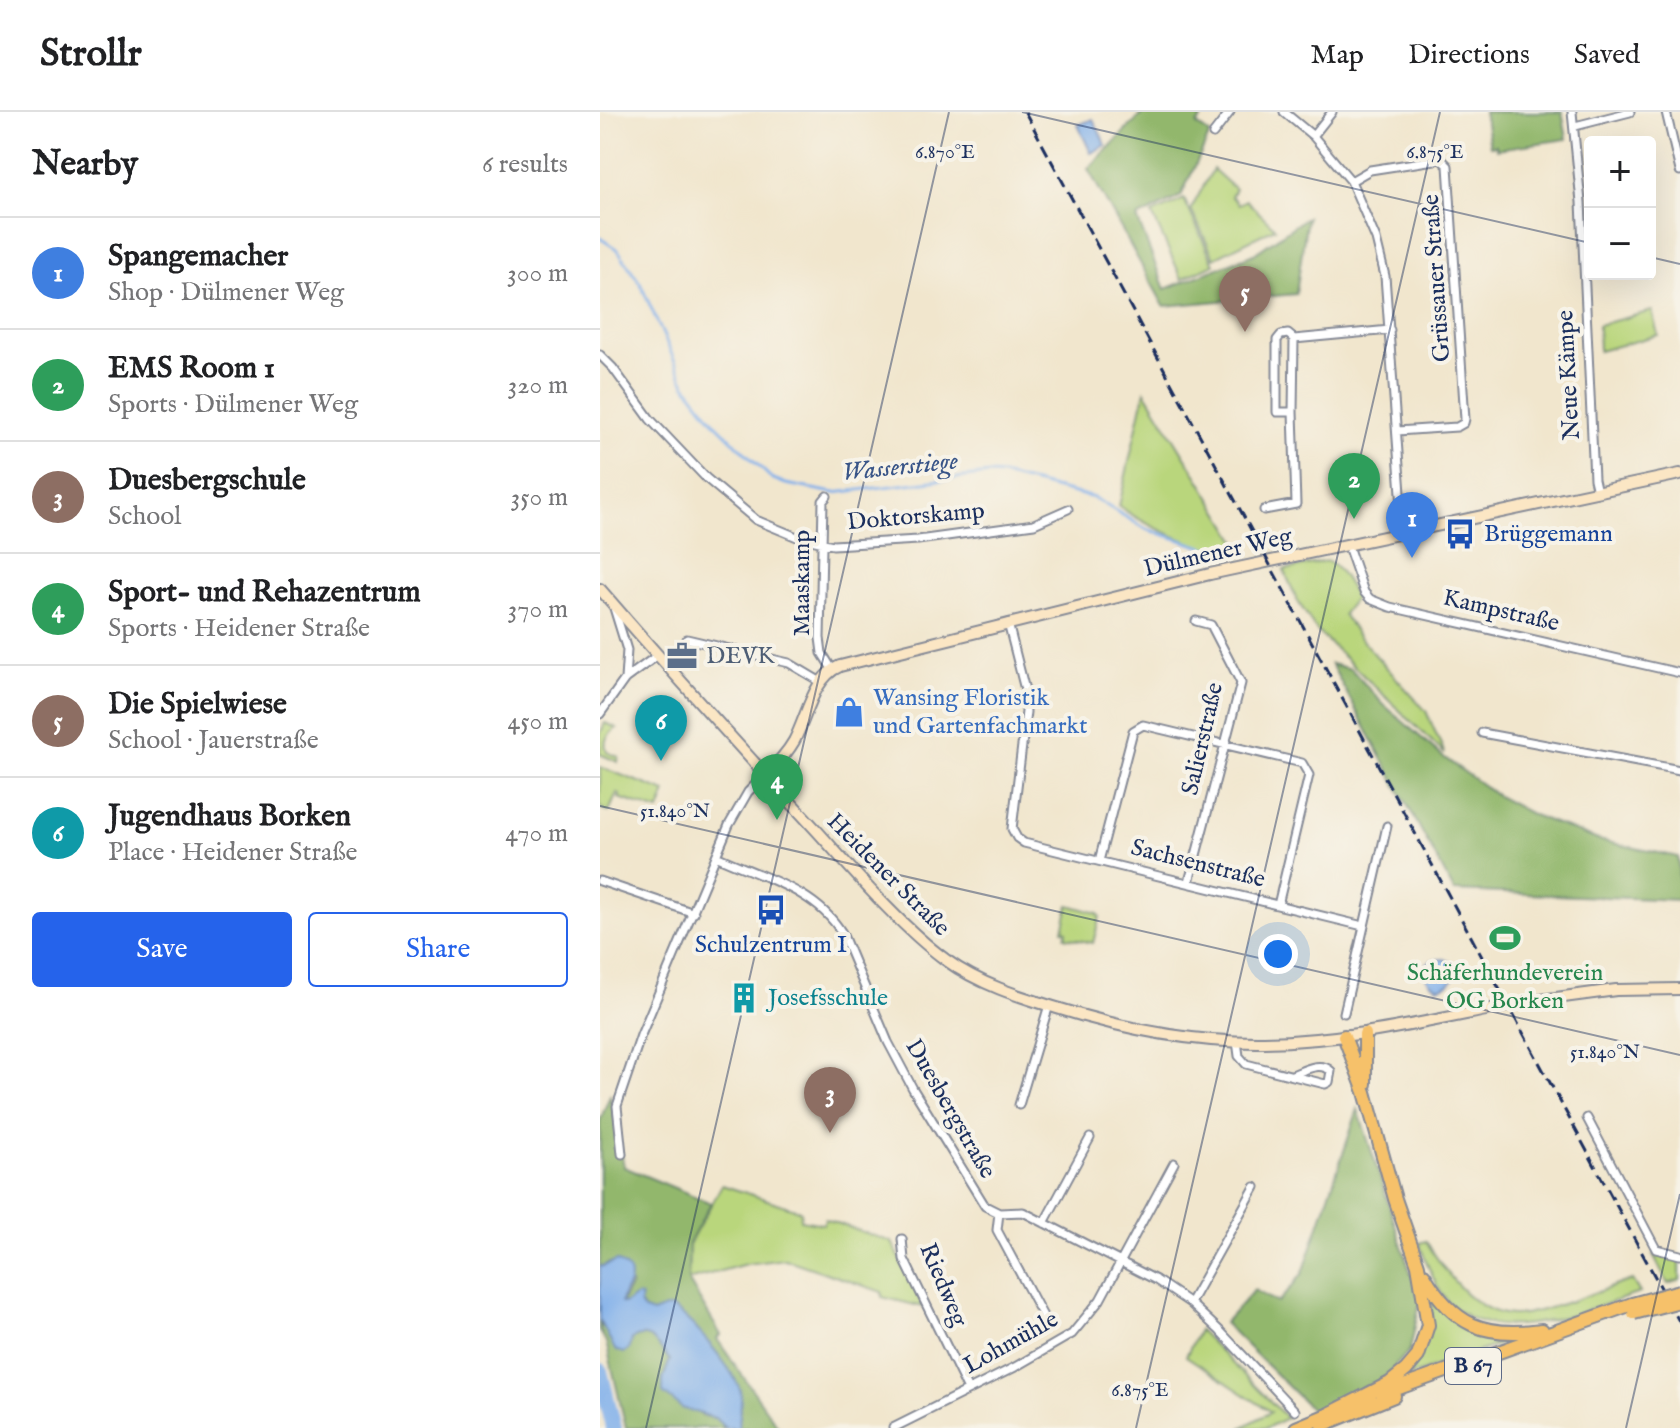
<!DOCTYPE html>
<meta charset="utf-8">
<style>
:root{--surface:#fff;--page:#f6f6f6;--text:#202124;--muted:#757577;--line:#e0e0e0;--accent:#2563eb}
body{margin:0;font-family:"IM FELL English",serif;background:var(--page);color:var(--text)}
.controls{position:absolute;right:24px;top:24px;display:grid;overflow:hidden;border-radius:8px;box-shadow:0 8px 32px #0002}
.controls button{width:72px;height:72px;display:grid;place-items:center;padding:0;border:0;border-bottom:2px solid var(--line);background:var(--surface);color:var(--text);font:40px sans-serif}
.you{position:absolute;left:678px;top:842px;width:28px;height:28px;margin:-20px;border:6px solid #fff;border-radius:50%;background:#1a73e8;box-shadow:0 0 0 12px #1a73e833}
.badge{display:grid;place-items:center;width:52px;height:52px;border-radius:50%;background:var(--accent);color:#fff;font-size:26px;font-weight:700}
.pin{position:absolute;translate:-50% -66px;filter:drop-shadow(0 2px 4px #0008)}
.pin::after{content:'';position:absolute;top:42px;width:28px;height:24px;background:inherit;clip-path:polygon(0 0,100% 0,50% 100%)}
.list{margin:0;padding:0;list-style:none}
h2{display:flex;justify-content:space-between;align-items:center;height:104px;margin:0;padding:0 32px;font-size:34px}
h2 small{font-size:26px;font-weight:400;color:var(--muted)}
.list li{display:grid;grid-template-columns:52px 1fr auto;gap:24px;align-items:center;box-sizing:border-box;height:112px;padding:0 32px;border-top:2px solid var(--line)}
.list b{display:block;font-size:30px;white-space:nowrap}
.list p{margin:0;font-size:26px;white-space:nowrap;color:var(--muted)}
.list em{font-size:26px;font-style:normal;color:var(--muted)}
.actions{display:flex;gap:16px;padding:24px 32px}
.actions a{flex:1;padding:18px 0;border:2px solid var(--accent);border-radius:8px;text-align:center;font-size:28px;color:var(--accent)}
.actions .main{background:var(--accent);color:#fff}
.map{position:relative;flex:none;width:1080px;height:1316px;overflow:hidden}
header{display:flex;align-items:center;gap:48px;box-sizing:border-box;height:112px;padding:0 40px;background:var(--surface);border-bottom:2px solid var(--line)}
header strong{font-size:38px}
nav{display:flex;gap:44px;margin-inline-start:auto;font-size:28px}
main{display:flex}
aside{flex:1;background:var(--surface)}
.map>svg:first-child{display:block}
.green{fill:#b9d67c;stroke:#6a826d;stroke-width:2}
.forest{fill:#92b76c;stroke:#567365;stroke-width:2}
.water{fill:#7fafea;stroke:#4d6fa4;stroke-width:2}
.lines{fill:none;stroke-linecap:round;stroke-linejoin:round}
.stream{stroke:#7fafea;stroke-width:3}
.river{stroke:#7fafea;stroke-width:16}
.street-casing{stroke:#868a96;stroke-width:11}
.secondary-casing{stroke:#868a96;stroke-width:14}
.highway-casing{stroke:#868a96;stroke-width:16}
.street{stroke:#fff;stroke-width:7}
.secondary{stroke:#fbe6c4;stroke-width:10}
.highway{stroke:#f6c16b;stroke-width:12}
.rail{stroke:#1b2f5e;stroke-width:3;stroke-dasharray:12 6;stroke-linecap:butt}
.secondary-bridge-casing{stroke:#868a96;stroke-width:14;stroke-linecap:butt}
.highway-bridge-casing{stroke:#868a96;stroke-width:16;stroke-linecap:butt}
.secondary-bridge{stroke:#fbe6c4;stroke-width:10}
.highway-bridge{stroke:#f6c16b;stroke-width:12}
.ticks{fill:none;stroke:#1b2f5e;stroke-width:2;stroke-opacity:0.45}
.labels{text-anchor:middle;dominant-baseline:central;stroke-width:8;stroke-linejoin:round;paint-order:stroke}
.shield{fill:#f7f3e8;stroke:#5d6a87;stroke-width:2}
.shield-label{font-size:22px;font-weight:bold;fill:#1b2f5e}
.street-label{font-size:24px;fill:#1b2f5e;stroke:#f7f3e8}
.transit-label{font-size:24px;fill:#164399;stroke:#f7f3e8;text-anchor:start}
.service-label{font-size:24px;fill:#4e5e75;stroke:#f7f3e8;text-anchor:start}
.shop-label{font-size:24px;fill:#366cbe;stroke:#f7f3e8;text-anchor:start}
.leisure-label{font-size:24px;fill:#27864d;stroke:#f7f3e8}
.culture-label{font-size:24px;fill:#0d838f;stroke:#f7f3e8;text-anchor:start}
.water-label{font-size:26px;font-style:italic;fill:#395588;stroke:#f7f3e8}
.ticks-label{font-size:20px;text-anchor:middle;fill:#1b2f5e;stroke:#f7f3e8;stroke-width:8;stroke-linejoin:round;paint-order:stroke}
</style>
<header>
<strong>Strollr</strong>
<nav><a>Map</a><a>Directions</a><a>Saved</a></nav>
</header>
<main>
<aside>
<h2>Nearby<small>6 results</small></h2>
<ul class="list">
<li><span class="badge" style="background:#3f7fe0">1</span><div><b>Spangemacher</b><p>Shop · Dülmener Weg</p></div><em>300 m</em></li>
<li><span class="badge" style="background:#2e9e5b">2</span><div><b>EMS Room 1</b><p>Sports · Dülmener Weg</p></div><em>320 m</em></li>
<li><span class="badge" style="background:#8d6e63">3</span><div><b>Duesbergschule</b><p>School</p></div><em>350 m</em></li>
<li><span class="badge" style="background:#2e9e5b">4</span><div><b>Sport- und Rehazentrum</b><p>Sports · Heidener Straße</p></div><em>370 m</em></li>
<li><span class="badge" style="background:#8d6e63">5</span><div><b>Die Spielwiese</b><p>School · Jauerstraße</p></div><em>450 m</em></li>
<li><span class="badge" style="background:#0f9aa8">6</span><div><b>Jugendhaus Borken</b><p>Place · Heidener Straße</p></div><em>470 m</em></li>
</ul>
<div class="actions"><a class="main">Save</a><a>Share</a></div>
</aside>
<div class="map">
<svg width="1080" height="1316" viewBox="0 0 1080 1316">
<rect width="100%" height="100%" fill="#f7f3e8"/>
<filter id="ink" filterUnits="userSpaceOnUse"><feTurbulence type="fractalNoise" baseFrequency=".0125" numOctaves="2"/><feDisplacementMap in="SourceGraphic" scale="16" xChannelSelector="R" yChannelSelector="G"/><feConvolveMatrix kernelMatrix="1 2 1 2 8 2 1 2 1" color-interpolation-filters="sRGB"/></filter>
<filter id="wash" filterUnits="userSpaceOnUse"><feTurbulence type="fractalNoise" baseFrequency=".006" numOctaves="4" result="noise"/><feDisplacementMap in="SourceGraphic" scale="32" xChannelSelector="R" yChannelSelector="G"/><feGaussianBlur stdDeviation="1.8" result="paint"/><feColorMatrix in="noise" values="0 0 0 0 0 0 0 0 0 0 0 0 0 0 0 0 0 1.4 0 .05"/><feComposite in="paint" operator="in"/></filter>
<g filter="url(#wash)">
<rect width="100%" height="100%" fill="#f1e6cd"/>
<!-- green -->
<path class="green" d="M613 57 635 77 631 84 639 92 646 88 675 116 614 146 591 97Z
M584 87 614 152 582 167 552 102Z
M1052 199 1058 223 999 239 998 213Z
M545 279 646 444C611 443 547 415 519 394Z
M726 449C741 454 748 474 756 485L743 502 758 524 826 599 845 642 717 519 697 488 684 458Z
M5 611 17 616C7 623 3 628 7 640L19 645 18 650 0 642V622Z
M0 655 66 680 59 699 19 686 20 683 17 681 9 700 0 696Z
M469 793 497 801 500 804 493 831 465 825 467 819 463 818Z
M122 1073 201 1099 200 1108 223 1112 225 1107 292 1130 323 1195 282 1185V1180L185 1147 146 1152 88 1168 89 1132Z
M826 1129C844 1159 873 1201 912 1203 938 1204 1004 1177 1032 1168L1040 1181C983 1198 886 1244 842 1182 832 1167 826 1148 819 1131Z
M1053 1143 1080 1149V1168L1068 1172Z
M832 1187 855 1208 908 1226V1229L810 1264 832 1205Z
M599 1218 687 1306 666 1316H641L671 1300 586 1244Z"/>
<!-- forest -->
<path class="forest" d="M544 0H606L597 13 610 22 581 84 537 106 565 177 654 142 707 105 696 182 564 194 488 57Z
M884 0H962L967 27 897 37 896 33 890 34Z
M731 552 751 557 783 592 842 644 899 685 933 703 998 728 1078 745 1080 788 854 779Z
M10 983 24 1055 111 1091 89 1132 88 1168 121 1223 117 1227 179 1316H139L141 1293 52 1201 44 1198 40 1193 21 1191 31 1173 9 1151 0 1155V1009Z
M758 997 820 1190 810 1238 782 1268 712 1298 624 1211 654 1178 678 1191 703 1161Z
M0 1208 1 1214 31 1227C53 1216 57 1235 70 1248L63 1267 102 1304 115 1306 125 1316H26L6 1230 0 1219Z"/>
<!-- water -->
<path class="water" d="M493 7 506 33 491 41 478 13Z
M844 847 855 852C857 864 851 875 838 875 826 870 824 864 826 852L833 848Z
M17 1149 29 1158C33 1177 22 1176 21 1191L24 1192 37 1184 41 1185 40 1193 44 1198 52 1201C58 1199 64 1195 70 1196 86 1199 136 1261 140 1278 143 1290 139 1303 139 1316H125L115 1306 82 1296 63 1281V1267L70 1248C57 1235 52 1216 32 1227L30 1236 24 1241 15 1238 0 1208V1155Z"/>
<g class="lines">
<!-- stream -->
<path class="stream" d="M0 126 18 138 40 171 85 272 115 311 171 366 186 372 234 381 390 362 402 363 494 386 546 417 622 441"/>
<!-- river -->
<path class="river" d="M0 1259 14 1316"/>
</g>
</g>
<g filter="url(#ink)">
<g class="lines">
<!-- street casing -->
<g class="street-casing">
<path id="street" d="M684 0 713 24
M732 0 713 24 751 69 776 127 785 164 804 422
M972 0 981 90 994 367 997 380
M1066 0 1080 59
M975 14 1030 0
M613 22 630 0
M751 69 770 58 841 47 848 54 865 307 864 311 857 315 797 319
M694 227 693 300H677V228L681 223 688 222 694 227 790 218
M0 243 13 256 50 307 106 366 156 408 197 425 233 433 318 428 434 412 468 397
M227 384 223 389 220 526 222 541 232 557
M664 398 696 392 693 300
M748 434 764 480 770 487 790 495 1080 561
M14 496 27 538 25 567
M408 511 425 578 426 600 412 717 417 726 424 731 763 814
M87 527 189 551 221 570
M0 602 25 567 58 543
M882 621 1080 658
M116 744C161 765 215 777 242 821L288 930 313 977 385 1094 399 1101 423 1100 556 1168 590 1191 620 1219 695 1299
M499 749 533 619 543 613 702 651 709 663 678 793
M0 769 94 801
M589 770 641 571 611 513 596 509
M744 901 787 714
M637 929 639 944 646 952 725 972 729 970 731 959C720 949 705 958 692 963
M419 993 449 893
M987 1006 1056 1137 1080 1143
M22 1042 17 994 41 923 129 713 148 680 165 663
M399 1101 397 1118 444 1206
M444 1111 490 1026
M302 1127 304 1147 368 1278
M590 1191 655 1075
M293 1316 415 1255 472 1222 500 1188 574 1051"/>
</g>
<!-- secondary casing -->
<g class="secondary-casing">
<path id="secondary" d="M0 477C71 559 144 640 218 720 255 761 302 816 346 848 379 872 418 884 457 896 524 917 594 931 664 930 741 929 816 912 891 897
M165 663C176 653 186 643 194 629 207 605 213 565 240 554L610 462 1080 362
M926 890 1016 878 1080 877"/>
</g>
<!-- highway casing -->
<g class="highway-casing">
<path id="highway" d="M765 922V972
M824 1163C854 1214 884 1226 942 1218
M782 1282 1032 1192
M727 1303 790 1271 806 1258 818 1244 828 1213 818 1153 795 1087 765 980 744 924
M722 1313 794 1284
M696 1316 732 1301"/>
</g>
<!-- street -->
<use href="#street" class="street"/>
<!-- secondary -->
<use href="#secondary" class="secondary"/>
<!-- highway -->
<use href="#highway" class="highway"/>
<!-- rail -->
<path class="rail" d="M425 0 1080 1211"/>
<!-- secondary-bridge casing -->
<g class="secondary-bridge-casing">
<path id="secondary-bridge" d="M891 897 926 890"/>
</g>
<!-- highway-bridge casing -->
<g class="highway-bridge-casing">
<path id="highway-bridge" d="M1032 1192 1080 1179
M1034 1201 1080 1189"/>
</g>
<!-- secondary-bridge -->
<use href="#secondary-bridge" class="secondary-bridge"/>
<!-- highway-bridge -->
<use href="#highway-bridge" class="highway-bridge"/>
</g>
</g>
<!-- ticks -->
<path class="ticks" d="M422 0 990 131M1050 145 1080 152M0 694 1080 943M46 1316 349 0M536 1316 840 0M1026 1316 1080 1082"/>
<!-- icons -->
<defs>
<g id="bus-bare" transform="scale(2.4)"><path d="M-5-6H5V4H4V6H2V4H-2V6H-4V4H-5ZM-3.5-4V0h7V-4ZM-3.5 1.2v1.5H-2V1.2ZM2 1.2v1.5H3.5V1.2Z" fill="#1a4fb4" stroke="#f7f3e8" stroke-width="2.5" paint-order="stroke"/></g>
<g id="office-bare" transform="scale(2.4)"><path d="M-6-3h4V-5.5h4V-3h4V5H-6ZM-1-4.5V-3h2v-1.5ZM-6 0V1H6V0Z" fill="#5c6f8a" stroke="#f7f3e8" stroke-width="2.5" paint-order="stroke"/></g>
<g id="shop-bare" transform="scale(2.4)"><path d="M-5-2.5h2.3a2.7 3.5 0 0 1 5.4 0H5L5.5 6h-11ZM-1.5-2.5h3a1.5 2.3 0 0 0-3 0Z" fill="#3f7fe0" stroke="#f7f3e8" stroke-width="2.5" paint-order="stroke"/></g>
<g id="stadium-bare" transform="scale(2.4)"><path d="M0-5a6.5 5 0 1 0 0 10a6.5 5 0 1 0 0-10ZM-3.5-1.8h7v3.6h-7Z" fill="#2e9e5b" stroke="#f7f3e8" stroke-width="2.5" paint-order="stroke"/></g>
<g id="building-bare" transform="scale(2.4)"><path d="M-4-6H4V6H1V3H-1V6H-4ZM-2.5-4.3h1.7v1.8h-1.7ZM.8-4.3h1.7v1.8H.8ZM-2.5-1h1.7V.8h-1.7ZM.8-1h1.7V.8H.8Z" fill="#0f9aa8" stroke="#f7f3e8" stroke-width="2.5" paint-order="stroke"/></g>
</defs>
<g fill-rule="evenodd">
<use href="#bus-bare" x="860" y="422"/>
<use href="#office-bare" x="82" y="544"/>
<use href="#shop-bare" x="249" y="600"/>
<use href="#bus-bare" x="171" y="798"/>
<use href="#stadium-bare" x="905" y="826"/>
<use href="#building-bare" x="144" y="886"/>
</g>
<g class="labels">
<!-- shield labels -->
<rect class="shield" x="845" y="1236" width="56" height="36" rx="6"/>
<g class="shield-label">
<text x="873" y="1254">B 67</text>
</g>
<!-- street labels -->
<g class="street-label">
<text transform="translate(837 166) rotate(-94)">Grüssauer Straße</text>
<text transform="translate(969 263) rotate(-93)">Neue Kämpe</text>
<text transform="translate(316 405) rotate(-5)">Doktorskamp</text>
<text transform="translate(618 441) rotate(-13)">Dülmener Weg</text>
<text transform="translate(202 471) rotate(-90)">Maaskamp</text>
<text transform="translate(901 499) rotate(13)">Kampstraße</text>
<text transform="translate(603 627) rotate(-77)">Salierstraße</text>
<text transform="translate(598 752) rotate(14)">Sachsenstraße</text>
<text transform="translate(288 763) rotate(45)">Heidener Straße</text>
<text transform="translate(350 997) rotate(60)">Duesbergstraße</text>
<text transform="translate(343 1173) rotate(67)">Riedweg</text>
<text transform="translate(411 1231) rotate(-29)">Lohmühle</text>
</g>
<!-- transit labels -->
<g class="transit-label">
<text x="884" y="422">Brüggemann</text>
<text x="171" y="833" text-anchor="middle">Schulzentrum I</text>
</g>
<!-- service labels -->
<g class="service-label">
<text x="106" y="544">DEVK</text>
</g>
<!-- shop labels -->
<g class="shop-label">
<text x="273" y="586">Wansing Floristik<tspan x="273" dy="28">und Gartenfachmarkt</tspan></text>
</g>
<!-- leisure labels -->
<g class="leisure-label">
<text x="905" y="861">Schäferhundeverein<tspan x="905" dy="28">OG Borken</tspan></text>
</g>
<!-- culture labels -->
<g class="culture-label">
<text x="168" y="886">Josefsschule</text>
</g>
<!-- water labels -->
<g class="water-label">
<text transform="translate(300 355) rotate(-6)">Wasserstiege</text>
</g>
</g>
<g class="ticks-label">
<text x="345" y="46">6.870°E</text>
<text x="835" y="46">6.875°E</text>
<text x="75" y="705">51.840°N</text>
<text x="1005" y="946">51.840°N</text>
<text x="540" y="1284">6.875°E</text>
</g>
</svg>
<div class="controls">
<button>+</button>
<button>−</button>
</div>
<div class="you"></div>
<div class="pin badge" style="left:812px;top:446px;background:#3f7fe0">1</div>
<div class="pin badge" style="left:754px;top:407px;background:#2e9e5b">2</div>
<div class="pin badge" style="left:230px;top:1021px;background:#8d6e63">3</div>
<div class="pin badge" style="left:177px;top:708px;background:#2e9e5b">4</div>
<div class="pin badge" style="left:645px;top:220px;background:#8d6e63">5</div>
<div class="pin badge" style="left:61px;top:649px;background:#0f9aa8">6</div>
</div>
</main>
